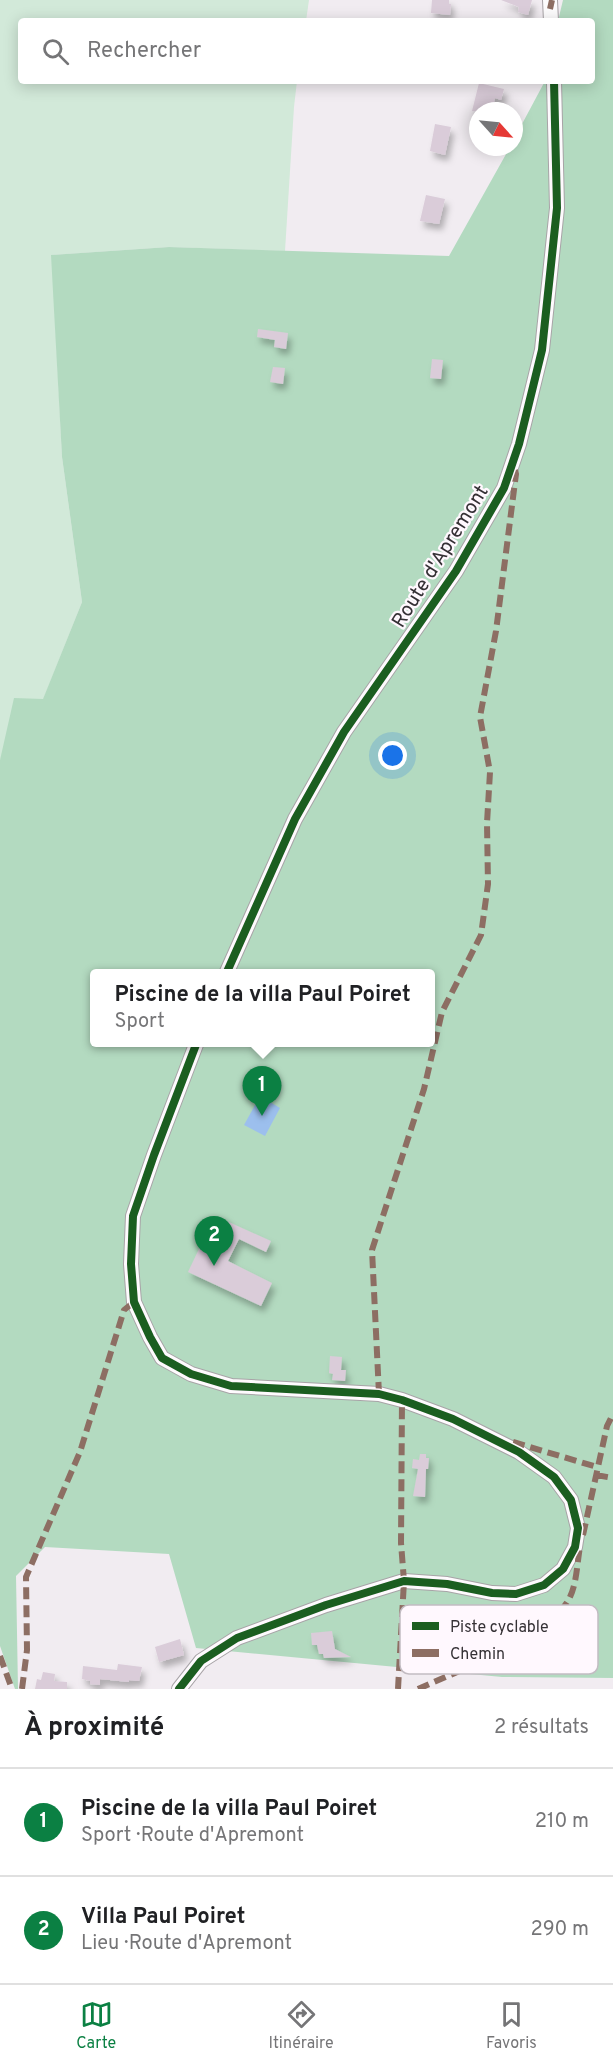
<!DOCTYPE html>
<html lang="fr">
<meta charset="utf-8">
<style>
:root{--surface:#fff;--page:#f6f6f6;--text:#202124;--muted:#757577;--line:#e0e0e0;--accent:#0b8043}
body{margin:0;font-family:Overpass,sans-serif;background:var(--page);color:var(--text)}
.compass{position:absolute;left:469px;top:102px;width:54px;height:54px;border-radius:50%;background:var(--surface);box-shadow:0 3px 15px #0003;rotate:117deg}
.you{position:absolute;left:393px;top:756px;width:21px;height:21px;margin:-15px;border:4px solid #fff;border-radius:50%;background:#1a73e8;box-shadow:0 0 0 9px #1a73e833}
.badge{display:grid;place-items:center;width:39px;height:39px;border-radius:50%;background:var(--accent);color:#fff;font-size:20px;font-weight:700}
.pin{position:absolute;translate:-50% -50px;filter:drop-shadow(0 2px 3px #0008)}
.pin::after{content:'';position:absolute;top:32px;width:21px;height:18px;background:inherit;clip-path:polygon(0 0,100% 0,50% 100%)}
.popup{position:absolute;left:90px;top:969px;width:345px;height:78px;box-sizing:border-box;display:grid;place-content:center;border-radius:6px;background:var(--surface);filter:drop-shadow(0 2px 4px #0005);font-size:20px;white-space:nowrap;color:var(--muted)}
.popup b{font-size:22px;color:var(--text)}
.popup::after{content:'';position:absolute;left:50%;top:100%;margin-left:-12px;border:12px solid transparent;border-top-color:var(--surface)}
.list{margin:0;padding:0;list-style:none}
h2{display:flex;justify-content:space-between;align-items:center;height:78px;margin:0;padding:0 24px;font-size:26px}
h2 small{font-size:20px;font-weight:400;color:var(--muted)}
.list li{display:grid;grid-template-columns:39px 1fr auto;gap:18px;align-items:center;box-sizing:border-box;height:108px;padding:0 24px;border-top:2px solid var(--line)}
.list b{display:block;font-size:22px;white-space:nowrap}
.list p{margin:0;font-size:20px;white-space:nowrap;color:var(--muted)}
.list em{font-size:20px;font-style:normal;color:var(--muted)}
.icon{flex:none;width:33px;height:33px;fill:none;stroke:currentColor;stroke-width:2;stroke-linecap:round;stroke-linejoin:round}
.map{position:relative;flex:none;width:613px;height:1689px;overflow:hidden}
.search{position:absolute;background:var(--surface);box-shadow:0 3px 15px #0003;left:18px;right:18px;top:18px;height:66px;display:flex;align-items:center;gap:15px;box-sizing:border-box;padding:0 21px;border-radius:6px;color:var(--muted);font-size:22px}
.sheet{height:294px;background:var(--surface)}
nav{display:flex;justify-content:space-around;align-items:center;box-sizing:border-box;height:84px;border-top:2px solid var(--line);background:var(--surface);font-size:16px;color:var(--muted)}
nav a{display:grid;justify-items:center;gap:3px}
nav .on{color:var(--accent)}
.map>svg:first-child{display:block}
.green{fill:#d2e9d9}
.forest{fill:#b3dac0;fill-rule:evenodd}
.water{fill:#9cbfed}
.building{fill:#daccd9;filter:url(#shadow)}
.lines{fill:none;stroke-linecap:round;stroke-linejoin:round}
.minor-casing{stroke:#a8a3a7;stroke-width:16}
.minor{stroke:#fdfcfd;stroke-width:14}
.quiet{stroke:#8d6e63;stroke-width:6;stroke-dasharray:12 6;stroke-linecap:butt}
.cycleway-casing{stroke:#fff8fe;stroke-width:11}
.cycleway{stroke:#1b5e20;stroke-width:8}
.labels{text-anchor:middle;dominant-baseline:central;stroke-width:4.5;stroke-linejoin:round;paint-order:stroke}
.street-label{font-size:20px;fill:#353135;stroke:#fff8fe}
.key{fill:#fff8fe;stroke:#c2bcc2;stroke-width:1.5}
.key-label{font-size:16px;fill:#353135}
</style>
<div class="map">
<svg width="613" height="1689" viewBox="0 0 613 1689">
<defs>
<filter id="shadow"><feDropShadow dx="3.5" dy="6" stdDeviation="3" flood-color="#0004"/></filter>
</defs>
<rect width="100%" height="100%" fill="#f1ecf1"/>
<!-- green -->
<path class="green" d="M0 0H309L306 21H21V81H297L294 107 285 251 169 247 52 255 62 457 82 602 43 700 0 760Z"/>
<!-- forest -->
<path class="forest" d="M563 0H613V1678L502 1677 196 1648 169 1554 45 1547 16 1576 18 1689H15L0 1646V760L14 698 43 699 82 602 62 457 51 255 169 247 449 256 510 147H514V139L545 81H592V21H558ZM94 974H430V1042H94Z"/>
<!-- water -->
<path class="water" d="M260 1096 280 1108 265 1136 244 1125Z"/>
<!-- building -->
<path class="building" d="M432 0H449V4H451L450 15 431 13Z
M501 0H532L528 15 518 12 519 7Z
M479 83 504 89 501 100 495 98 492 111H472Z
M435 124 451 127 445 155 430 151Z
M426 195 445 199 439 224 420 221Z
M258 329 288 333 286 349 274 347 275 340 257 337Z
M432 359 443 360 441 379 430 378Z
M273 367 285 368 283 384 270 382Z
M220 1218 271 1241 266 1252 239 1239 228 1261 272 1283 261 1306 188 1272 208 1230 213 1232Z
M330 1356 342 1357 341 1370H346L345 1381 332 1380 333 1374 329 1373Z
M420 1454H426V1458H429L428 1469H426L425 1497 413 1496 418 1469 412 1468 413 1459 419 1460Z
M332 1631 335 1649 351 1657 324 1658 323 1654H319L317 1645H312L311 1633Z
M180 1639 184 1655 159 1662 155 1647Z
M118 1664 142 1667 139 1681 129 1680V1682L100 1679V1685L90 1684V1681L82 1679 83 1666 117 1670Z
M43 1672 55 1674 54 1681 67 1682V1689H35L37 1679 41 1680Z"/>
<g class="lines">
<!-- minor casing -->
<g class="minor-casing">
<path id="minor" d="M550 0 551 21
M226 974 295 819 344 732 456 571 504 488 519 444 542 350 557 208 554 81
M179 1689 201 1661 237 1638 326 1605 404 1581 447 1584 492 1593 516 1594 544 1585 563 1569 575 1547 578 1528 571 1500 554 1477 519 1452 453 1419 402 1400 379 1394 231 1386 191 1374 162 1358 150 1337 134 1302 131 1264 133 1216 154 1155 197 1042"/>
</g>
<!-- minor -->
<use href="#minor" class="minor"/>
<!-- quiet -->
<path class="quiet" d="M550 9 552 0
M379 1394 372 1250 424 1089 442 1012 481 935 488 884 487 823 490 772 480 717 496 631 516 474 515 470
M513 1442 597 1467
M596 1475 613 1478
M583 1535 607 1426 613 1414
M0 1656 12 1689
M22 1689 27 1650 26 1577 80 1452 124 1310 134 1302
M398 1689 404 1581 401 1543 402 1400
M418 1689C456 1672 553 1635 570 1597 577 1582 577 1563 580 1547"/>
<!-- cycleway casing -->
<g class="cycleway-casing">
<path id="cycleway" d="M226 974 295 819 344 732 456 571 504 488 519 444 542 350 557 208 554 81
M179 1689 201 1661 237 1638 326 1605 404 1581 447 1584 492 1593 516 1594 544 1585 563 1569 575 1547 578 1528 571 1500 554 1477 519 1452 453 1419 402 1400 379 1394 231 1386 191 1374 162 1358 150 1337 134 1302 131 1264 133 1216 154 1155 197 1042"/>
</g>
<!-- cycleway -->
<use href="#cycleway" class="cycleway"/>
</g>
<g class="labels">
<!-- street labels -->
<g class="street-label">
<text transform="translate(441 557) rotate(-58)">Route d'Apremont</text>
</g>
</g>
<!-- legend -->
<rect x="400" y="1605" width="198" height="69" rx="9" class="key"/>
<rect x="412" y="1622" width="27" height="8" fill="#1b5e20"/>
<rect x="412" y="1649" width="27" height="8" fill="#8d6e63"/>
<g class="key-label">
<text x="450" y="1632">Piste cyclable</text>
<text x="450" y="1659">Chemin</text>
</g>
</svg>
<svg class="compass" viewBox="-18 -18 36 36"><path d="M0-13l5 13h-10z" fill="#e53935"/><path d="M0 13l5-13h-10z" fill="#757577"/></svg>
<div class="you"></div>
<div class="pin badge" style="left:262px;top:1116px">1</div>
<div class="popup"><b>Piscine de la villa Paul Poiret</b>Sport</div>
<div class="pin badge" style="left:214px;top:1266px">2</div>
<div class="search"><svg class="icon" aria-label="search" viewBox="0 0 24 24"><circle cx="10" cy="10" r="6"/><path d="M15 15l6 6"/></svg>Rechercher</div>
</div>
<section class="sheet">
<h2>À proximité<small>2 résultats</small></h2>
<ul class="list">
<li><span class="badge">1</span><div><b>Piscine de la villa Paul Poiret</b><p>Sport · Route d'Apremont</p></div><em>210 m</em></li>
<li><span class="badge">2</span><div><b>Villa Paul Poiret</b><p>Lieu · Route d'Apremont</p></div><em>290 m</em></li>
</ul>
</section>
<nav>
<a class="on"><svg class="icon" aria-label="map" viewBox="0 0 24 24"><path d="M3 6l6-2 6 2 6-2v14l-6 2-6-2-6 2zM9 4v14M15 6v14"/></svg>Carte</a>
<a><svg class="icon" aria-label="directions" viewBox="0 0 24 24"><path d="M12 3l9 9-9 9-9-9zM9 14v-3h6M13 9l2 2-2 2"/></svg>Itinéraire</a>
<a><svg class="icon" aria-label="saved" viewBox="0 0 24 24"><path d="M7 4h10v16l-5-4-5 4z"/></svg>Favoris</a>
</nav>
